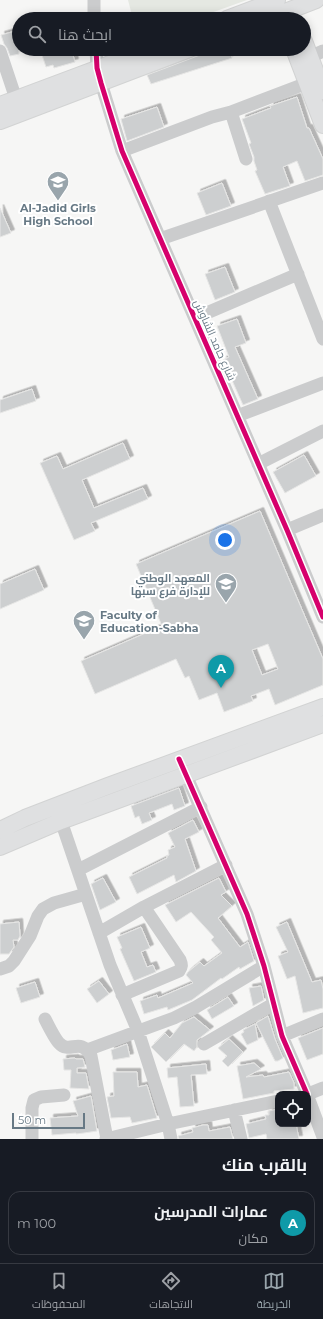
<!DOCTYPE html>
<html lang="ar">
<meta charset="utf-8">
<style>
:root{--surface:#171b24;--page:#242831;--text:#f1f3f6;--muted:#9ea1a6;--line:#363941;--accent:#99a5ac}
body{margin:0;font-family:Montserrat,Cairo,sans-serif;background:var(--page);color:var(--text);direction:rtl}
.controls{position:absolute;right:12px;bottom:12px;display:grid;overflow:hidden;border-radius:8px;box-shadow:0 2px 10px #0003}
.controls button{width:36px;height:36px;display:grid;place-items:center;padding:0;border:0;border-bottom:1px solid var(--line);background:var(--surface);color:var(--text);font:20px sans-serif}
.scale{position:absolute;left:12px;bottom:10px;width:73px;box-sizing:border-box;padding-left:4px;border:2px solid #677985;border-top:0;font-size:11px;line-height:14px;white-space:nowrap;color:#677985;-webkit-text-stroke:3px #fff;paint-order:stroke}
.you{position:absolute;left:225px;top:540px;width:14px;height:14px;margin:-10px;border:3px solid #fff;border-radius:50%;background:#1a73e8;box-shadow:0 0 0 6px #1a73e833}
.badge{display:grid;place-items:center;width:26px;height:26px;border-radius:50%;background:var(--accent);color:#fff;font-size:13px;font-weight:700}
.pin{position:absolute;translate:-50% -33px;filter:drop-shadow(0 1px 2px #0008)}
.pin::after{content:'';position:absolute;top:21px;width:14px;height:12px;background:inherit;clip-path:polygon(0 0,100% 0,50% 100%)}
.list{margin:0;padding:0;list-style:none}
h2{display:flex;justify-content:space-between;align-items:center;height:52px;margin:0;padding:0 16px;font-size:17px}
h2 small{font-size:13px;font-weight:400;color:var(--muted)}
.list li{display:grid;grid-template-columns:26px 1fr auto;gap:12px;align-items:center;box-sizing:border-box;height:64px;margin:0 8px 8px;padding:0 8px;border:1px solid var(--line);border-radius:12px}
.list b{display:block;font-size:15px;white-space:nowrap}
.list p{margin:0;font-size:13px;white-space:nowrap;color:var(--muted)}
.list em{font-size:13px;font-style:normal;color:var(--muted)}
.icon{flex:none;width:22px;height:22px;fill:none;stroke:currentColor;stroke-width:2;stroke-linecap:round;stroke-linejoin:round}
.map{position:relative;flex:none;width:323px;height:1139px;overflow:hidden;direction:ltr}
.search{position:absolute;background:var(--surface);box-shadow:0 2px 10px #0003;left:12px;right:12px;top:12px;height:44px;display:flex;align-items:center;gap:10px;box-sizing:border-box;padding:0 14px;border-radius:22px;color:var(--muted);font-size:15px}
.sheet{height:124px;background:var(--surface)}
nav{display:flex;justify-content:space-around;align-items:center;box-sizing:border-box;height:56px;border-top:1px solid var(--line);background:var(--surface);font-size:11px;color:var(--muted)}
nav a{display:grid;justify-items:center;gap:2px}
nav .on{color:var(--accent)}
.map>svg:first-child{display:block}
.green{fill:#e5e8e2}
.building{fill:#cdcfd0;stroke:#e6e6e5;fill-rule:evenodd;filter:url(#shadow)}
.lines{fill:none;stroke-linecap:round;stroke-linejoin:round}
.major-casing{stroke:#d2d3d3;stroke-width:18}
.minor{stroke:#cbcccd;stroke-width:13}
.major{stroke:#dfe0e1;stroke-width:16}
.cycleway-casing{stroke:#fff;stroke-width:8}
.cycleway{stroke:#d6006c;stroke-width:5}
.labels{text-anchor:middle;dominant-baseline:central;stroke-width:4;stroke-linejoin:round;paint-order:stroke}
.poi-label{font-size:11px;font-weight:bold;fill:#677985;stroke:#fff}
.street-label{font-size:11px;fill:#677985;stroke:#fff}
</style>
<div class="map">
<svg width="323" height="1139" viewBox="0 0 323 1139">
<defs>
<filter id="shadow"><feDropShadow dx="3.5" dy="-3.5" stdDeviation="0" flood-color="#0004"/></filter>
</defs>
<rect width="100%" height="100%" fill="#f6f6f5"/>
<!-- green -->
<path class="green" d="M128 0H247L194 19H133Z"/>
<!-- building -->
<path class="building" d="M19 30V54L10 56 7 48 4 44 1 35Z
M40 49H65L66 50 72 52 75 62 54 68 53 65 46 67Z
M216 49H229L232 58 151 84 147 75Z
M297 97 307 128H309L323 159V175L305 181 297 161 283 167 290 186 265 194 255 171 257 170 254 161V157L249 144 251 143 242 119 271 108 270 106Z
M157 107 164 127 127 141 121 119Z
M222 183 231 206 206 215 197 193Z
M0 208 11 233 0 237Z
M225 267 235 292 215 300 205 274Z
M237 319 246 343 235 347 258 399 243 405 223 360 229 357 217 326Z
M32 389 36 401 0 413V400Z
M123 443 130 459 82 480 94 508 143 488 148 499 91 523 95 531 74 540 40 463 57 456 63 469Z
M304 455 316 476 285 493 273 472Z
M260 511 323 659V685L275 705 269 689 251 696 253 701 224 712 217 693 199 700 189 676 185 678 176 659 95 694 81 661 162 626 136 564ZM268 644 278 669 262 675 252 650Z
M35 569 44 590 0 609V584Z
M179 788 185 806 174 810 172 804 149 813 152 820 142 824 139 816 135 818 131 806Z
M193 820 199 832 185 839 196 871 176 882 174 875 137 894 129 877 167 858V856L169 855 168 850 175 847 168 833Z
M103 878 116 902 100 910 91 884Z
M219 878 226 892 221 895 232 906 218 918 240 947 248 942 254 961 240 969 239 967 222 979 221 978 192 1000 168 1010 167 1007 144 1014 140 1001 157 995 158 998 193 983 186 975 188 972 200 962 204 966 222 953 211 940 214 937 191 912 176 922 165 905Z
M19 922 20 936 18 940H13L14 947 9 954H0V924Z
M287 922 312 982 321 980 323 989V1008L303 1013 295 976 287 979 278 956 288 952 276 927Z
M141 927 150 948 141 952 147 967 153 965 156 972 134 981 120 949 122 948 117 937Z
M99 981 109 994 97 1003 87 989Z
M35 982 40 997 21 1003 16 988Z
M261 986 264 1000 253 1006 249 988Z
M228 997 234 1006 212 1019 207 1010Z
M268 1016 275 1039 283 1058 278 1061H275L256 1023Z
M194 1017 210 1030 197 1040V1047L194 1051 184 1044 166 1062 151 1047 165 1033 170 1038 182 1023Z
M255 1024 258 1040 247 1045 241 1034 244 1032 243 1030Z
M323 1028V1054L307 1060 298 1038Z
M229 1039 243 1052 228 1067 222 1061 227 1056 218 1048Z
M127 1044 130 1057 113 1060 111 1050Z
M75 1058 76 1059H83L85 1067 77 1068V1073H86L89 1089 70 1088 71 1070H64L63 1059Z
M254 1063 261 1069 246 1077 263 1075 264 1077 289 1072 294 1083V1089L274 1091V1093L243 1099 237 1066Z
M206 1064 207 1074 191 1075 194 1106 180 1107 177 1077 168 1078 167 1068Z
M113 1072H137L138 1087 147 1085 157 1118 132 1123 130 1117 111 1118 107 1097 114 1096Z
M91 1096 97 1131 84 1133 76 1134V1133L52 1135 50 1118 78 1116 73 1101Z
M278 1109V1124H296L299 1139H267L266 1134 249 1138 246 1124 266 1119 265 1115H269V1111Z
M203 1125H208L209 1131 230 1127 233 1139H179L178 1136 193 1132 192 1128Z"/>
<g class="lines">
<!-- major casing -->
<g class="major-casing">
<path id="major" d="M227 19 277 0
M267 19 316 0
M304 41 323 91
M294 49 323 125
M0 105 150 49
M0 121 189 49
M0 830 25 818 108 786 323 707
M0 847 61 821 323 724"/>
</g>
<!-- minor -->
<path class="minor" d="M94 19V0
M96 49 97 68 101 83 122 151 287 530 323 617
M0 51 16 99
M310 57 323 51
M231 112 307 83
M122 151 212 117 231 112 246 159
M269 201 323 339
M160 239 323 183
M195 318 298 274
M237 416 323 383
M258 464 323 431
M287 530 323 515
M182 766 247 914 264 966 282 1036 307 1094
M58 812 110 965 138 1031 168 1124 171 1139
M78 870 201 807
M99 933 144 907 226 865
M0 969 9 966 14 961 30 936 38 916 43 909 54 903 86 894
M122 995 179 971C182 967 182 965 180 960L144 907
M45 1019C48 1025 55 1039 59 1043 70 1055 80 1036 91 1056L107 1139
M282 1036 323 1019
M204 1044 273 1004
M87 1050 174 1018 196 1007 264 966
M308 1094 323 1088
M308 1097 323 1137
M234 1110 241 1139
M32 1139V1108L34 1100 41 1097 64 1095
M106 1139 168 1124 278 1101"/>
<!-- major -->
<use href="#major" class="major"/>
<!-- cycleway casing -->
<g class="cycleway-casing">
<path id="cycleway" d="M96 49 97 68 101 83 122 151 287 530 323 617
M179 759 247 914 264 966 282 1036 307 1094"/>
</g>
<!-- cycleway -->
<use href="#cycleway" class="cycleway"/>
</g>
<!-- icons -->
<defs>
<g id="school-pin" transform="scale(1.15)"><path d="M0 17L-7.5 6A9.5 9.5 0 1 1 7.5 6Z" fill="#99a5ac" stroke="#fff"/><path d="M0-5L7-2L0 1L-7-2ZM-4 1L0 2.5L4 1V4Q0 6-4 4Z" fill="#fff"/></g>
<g id="university-pin" transform="scale(1.15)"><path d="M0 17L-7.5 6A9.5 9.5 0 1 1 7.5 6Z" fill="#99a5ac" stroke="#fff"/><path d="M0-5L7-2L0 1L-7-2ZM-4 1L0 2.5L4 1V4Q0 6-4 4Z" fill="#fff"/></g>
</defs>
<g fill-rule="evenodd">
<use href="#school-pin" x="58" y="182"/>
<use href="#university-pin" x="226" y="584"/>
<use href="#university-pin" x="84" y="621"/>
</g>
<g class="labels">
<!-- poi labels -->
<g class="poi-label">
<text x="58" y="208">Al-Jadid Girls<tspan x="58" dy="13">High School</tspan></text>
<text x="210" y="578" text-anchor="end">المعهد الوطني<tspan x="210" dy="13">للإدارة فرع سبها</tspan></text>
<text x="100" y="615" text-anchor="start">Faculty of<tspan x="100" dy="13">Education-Sabha</tspan></text>
</g>
<!-- street labels -->
<g class="street-label">
<text transform="translate(215 340) rotate(66)">شارع حامد الشاوش</text>
</g>
</g>
</svg>
<div class="controls">
<button><svg class="icon" aria-label="locate" viewBox="0 0 24 24"><circle cx="12" cy="12" r="6"/><path d="M12 2v4M12 18v4M2 12h4M18 12h4"/></svg></button>
</div>
<div class="scale">50 m</div>
<div class="you"></div>
<div class="pin badge" style="left:221px;top:688px;background:#0f9aa8">A</div>
<div class="search"><svg class="icon" aria-label="search" viewBox="0 0 24 24"><circle cx="10" cy="10" r="6"/><path d="M15 15l6 6"/></svg>ابحث هنا</div>
</div>
<section class="sheet">
<h2>بالقرب منك<small></small></h2>
<ul class="list">
<li><span class="badge" style="background:#0f9aa8">A</span><div><b>عمارات المدرسين</b><p>مكان</p></div><em>100 m</em></li>
</ul>
</section>
<nav>
<a class="on"><svg class="icon" aria-label="map" viewBox="0 0 24 24"><path d="M3 6l6-2 6 2 6-2v14l-6 2-6-2-6 2zM9 4v14M15 6v14"/></svg>الخريطة</a>
<a><svg class="icon" aria-label="directions" viewBox="0 0 24 24"><path d="M12 3l9 9-9 9-9-9zM9 14v-3h6M13 9l2 2-2 2"/></svg>الاتجاهات</a>
<a><svg class="icon" aria-label="saved" viewBox="0 0 24 24"><path d="M7 4h10v16l-5-4-5 4z"/></svg>المحفوظات</a>
</nav>
